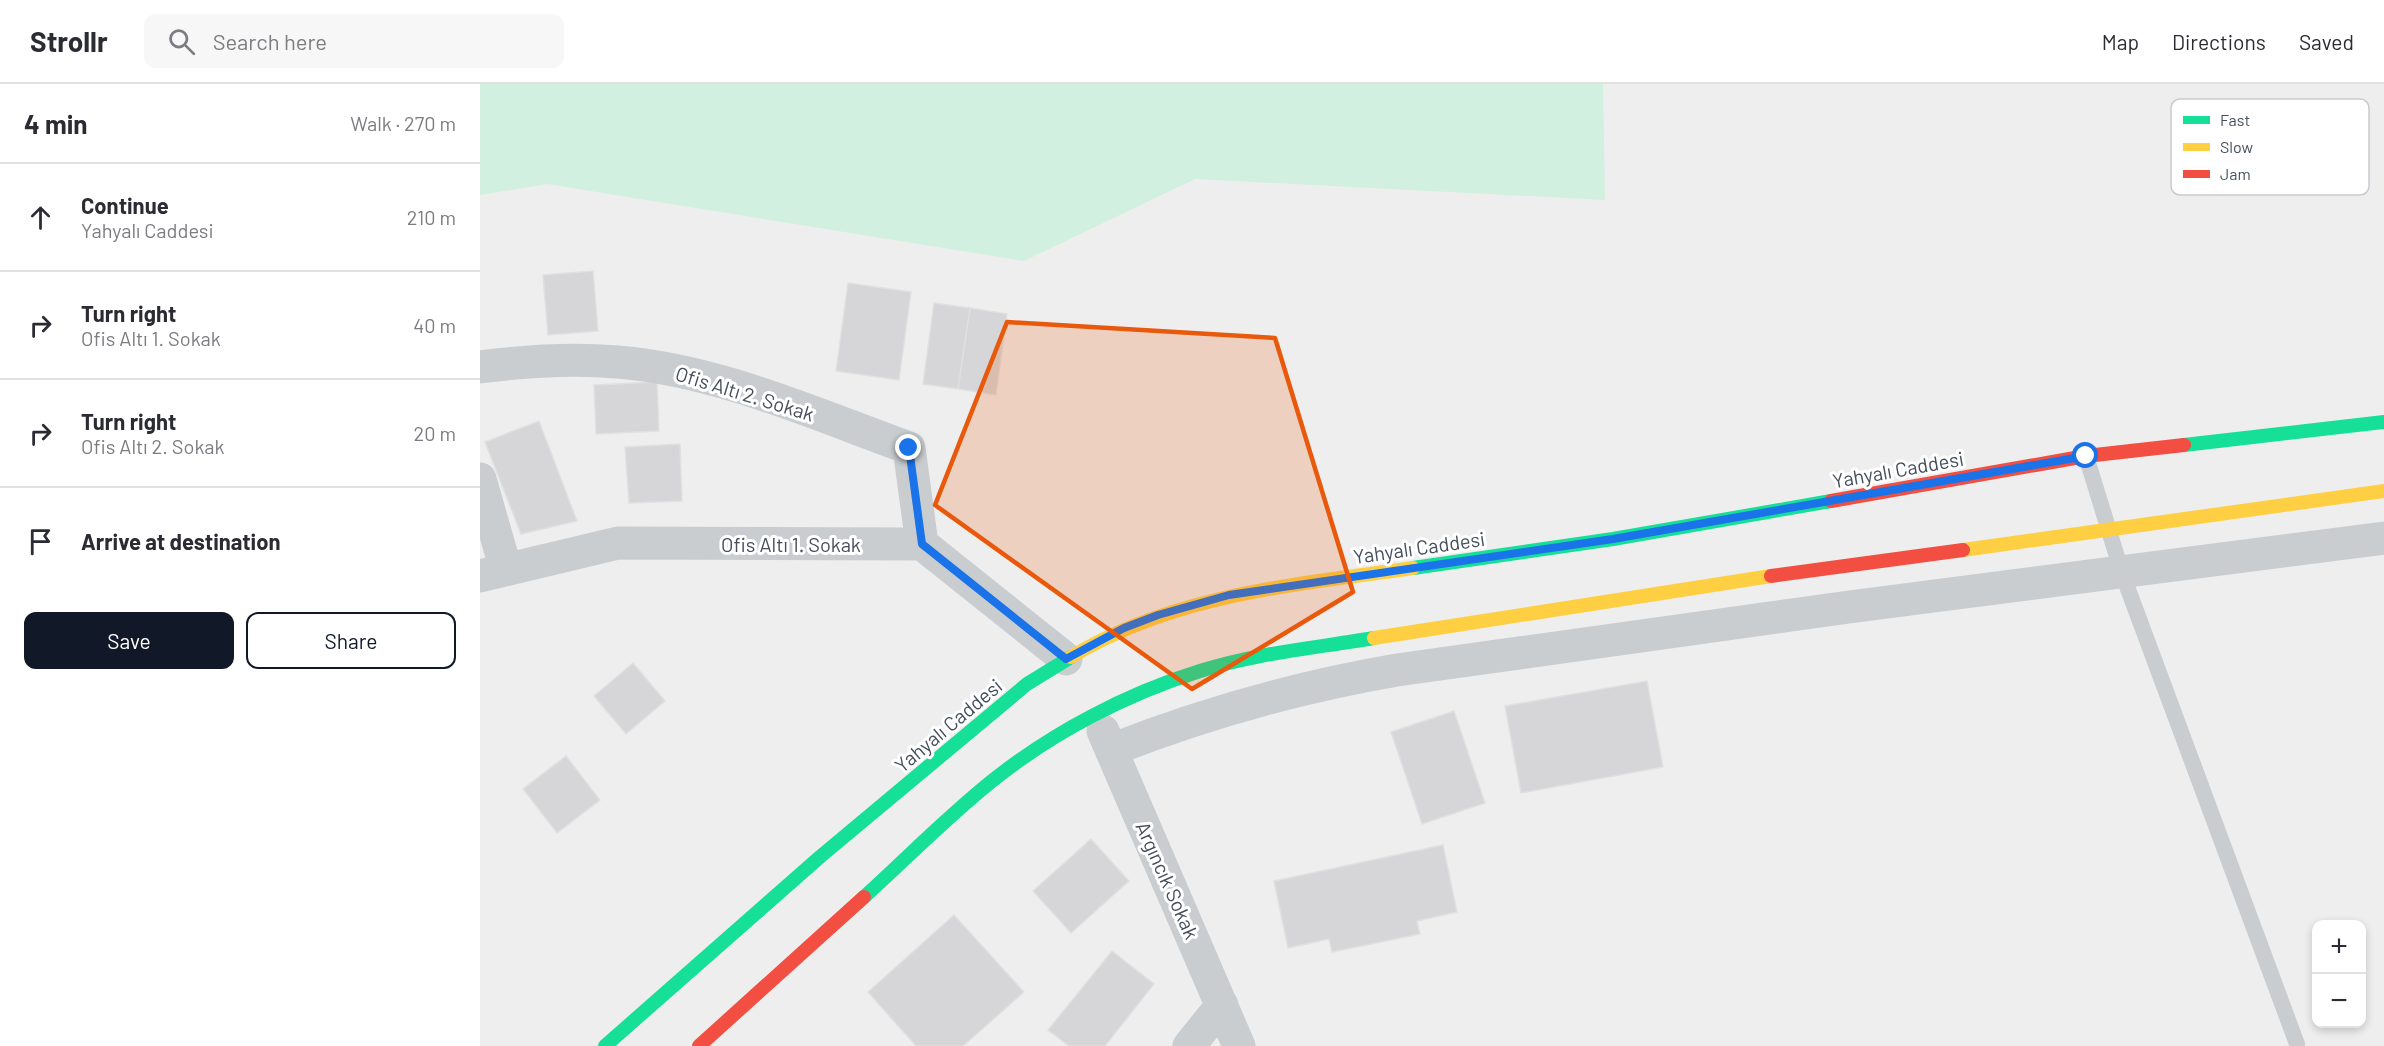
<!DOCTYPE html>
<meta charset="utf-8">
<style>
:root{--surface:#fff;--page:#f7f7f7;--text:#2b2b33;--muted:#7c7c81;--line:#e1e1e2;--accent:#111827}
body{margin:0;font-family:Barlow,sans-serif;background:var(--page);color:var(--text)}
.controls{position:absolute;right:18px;bottom:18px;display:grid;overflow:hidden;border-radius:12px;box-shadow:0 3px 9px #0003}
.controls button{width:54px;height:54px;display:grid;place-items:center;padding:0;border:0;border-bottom:2px solid var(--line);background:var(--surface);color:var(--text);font:30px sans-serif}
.stop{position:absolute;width:18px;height:18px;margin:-14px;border:4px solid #1a73e8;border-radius:50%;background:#fff}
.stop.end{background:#1a73e8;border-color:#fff;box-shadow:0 2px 6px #0008}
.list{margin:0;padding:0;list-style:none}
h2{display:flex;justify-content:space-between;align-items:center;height:78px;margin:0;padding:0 24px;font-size:26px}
h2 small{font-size:20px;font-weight:400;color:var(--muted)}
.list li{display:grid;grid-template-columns:39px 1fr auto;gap:18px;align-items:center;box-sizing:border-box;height:108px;padding:0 24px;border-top:2px solid var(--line)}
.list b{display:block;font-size:22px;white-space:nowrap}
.list p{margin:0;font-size:20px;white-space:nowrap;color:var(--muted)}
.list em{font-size:20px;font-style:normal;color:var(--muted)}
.actions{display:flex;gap:12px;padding:18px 24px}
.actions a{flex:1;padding:14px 0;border:2px solid var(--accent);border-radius:12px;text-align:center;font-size:21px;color:var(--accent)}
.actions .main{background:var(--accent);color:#fff}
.icon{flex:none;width:33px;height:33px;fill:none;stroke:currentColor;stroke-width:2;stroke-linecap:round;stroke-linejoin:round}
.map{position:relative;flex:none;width:1904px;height:962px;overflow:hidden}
header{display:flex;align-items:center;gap:36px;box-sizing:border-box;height:84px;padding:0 30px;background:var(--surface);border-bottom:2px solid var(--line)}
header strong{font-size:28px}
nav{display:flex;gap:33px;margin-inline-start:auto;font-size:21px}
.search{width:420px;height:54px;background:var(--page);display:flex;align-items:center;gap:15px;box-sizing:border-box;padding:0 21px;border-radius:12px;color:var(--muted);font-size:22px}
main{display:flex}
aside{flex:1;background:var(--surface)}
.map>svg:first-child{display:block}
.green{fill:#d1f0df}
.building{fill:#d6d6d9;stroke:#e0e0e1;stroke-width:1.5}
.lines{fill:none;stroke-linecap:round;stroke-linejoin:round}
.lane{stroke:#cacdd0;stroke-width:16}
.street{stroke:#cacdd0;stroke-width:33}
.fast{stroke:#16e098;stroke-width:14}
.slow{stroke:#ffcf43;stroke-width:14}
.jam{stroke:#f24e42;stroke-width:14}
.route{stroke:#1a73e8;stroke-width:8}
.marked{fill:#e8590c;fill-opacity:0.2;stroke:#e8590c;stroke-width:4.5;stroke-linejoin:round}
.labels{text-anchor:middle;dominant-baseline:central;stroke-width:6;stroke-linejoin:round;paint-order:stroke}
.street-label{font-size:20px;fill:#454f5c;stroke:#fff}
.key{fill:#fff;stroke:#c7cace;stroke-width:1.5}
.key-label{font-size:16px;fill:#454f5c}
</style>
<header>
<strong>Strollr</strong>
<div class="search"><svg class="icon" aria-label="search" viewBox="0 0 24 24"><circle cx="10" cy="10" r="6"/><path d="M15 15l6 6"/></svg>Search here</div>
<nav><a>Map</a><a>Directions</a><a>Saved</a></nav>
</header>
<main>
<aside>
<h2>4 min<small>Walk · 270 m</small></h2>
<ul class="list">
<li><svg class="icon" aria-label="ahead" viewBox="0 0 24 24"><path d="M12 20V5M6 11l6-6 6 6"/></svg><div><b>Continue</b><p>Yahyalı Caddesi</p></div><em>210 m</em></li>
<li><svg class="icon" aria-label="right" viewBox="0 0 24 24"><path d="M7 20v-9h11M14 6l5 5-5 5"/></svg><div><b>Turn right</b><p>Ofis Altı 1. Sokak</p></div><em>40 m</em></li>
<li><svg class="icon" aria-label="right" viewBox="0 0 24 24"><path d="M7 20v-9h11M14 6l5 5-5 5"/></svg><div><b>Turn right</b><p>Ofis Altı 2. Sokak</p></div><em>20 m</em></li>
<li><svg class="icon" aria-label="arrive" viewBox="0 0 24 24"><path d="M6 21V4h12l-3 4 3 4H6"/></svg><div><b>Arrive at destination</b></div></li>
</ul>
<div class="actions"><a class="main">Save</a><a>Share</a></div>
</aside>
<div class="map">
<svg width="1904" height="962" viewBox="0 0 1904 962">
<rect width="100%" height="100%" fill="#efeeee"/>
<!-- green -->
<path class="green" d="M0 0H1123L1125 116 715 95 544 177 67 100 0 111Z"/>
<!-- building -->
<path class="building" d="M113 187 118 247 68 251 63 191Z
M368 199 431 208 419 296 356 287Z
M454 219 490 224 478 305 443 300Z
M490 224 527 230 516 311 478 305Z
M177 298 179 347 116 350 114 301Z
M59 337 97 437 41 450 5 358Z
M200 360 202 417 149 419 145 363Z
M153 579 185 617 146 650 114 612Z
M1167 597 1183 683 1041 709 1025 622Z
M974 627 1005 719 942 740 911 648Z
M86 672 120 716 77 749 43 705Z
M611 755 649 797 591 849 553 807Z
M963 761 977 828 937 837 940 850 852 868 849 855 808 864 794 797Z
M474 831 544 908 483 962H436L388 908Z
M632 867 674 900 625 962H589L568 946Z"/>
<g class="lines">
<!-- lane -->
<path class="lane" d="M1606 372 1642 489 1817 960"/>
<!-- street -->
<path class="street" d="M0 283C46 277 90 274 137 278 238 286 335 330 429 364L442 460
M0 395 26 486
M0 492 138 459 442 460 586 575
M623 647 759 962
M631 666C725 629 818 603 917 586L1369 523 1904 454
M709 962 742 921"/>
<!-- fast -->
<path class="fast" d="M1704 361 1904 338
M933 484 1133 455 1351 417
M384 813C426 775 467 733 512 697 572 649 646 610 720 587 776 569 836 564 894 554
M125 962 341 772 547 600 591 573"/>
<!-- slow -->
<path class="slow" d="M1483 466 1904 407
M894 554 1291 492
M591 573C695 510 815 501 933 484"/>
<!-- jam -->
<path class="jam" d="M1351 417 1606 372 1704 361
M1291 492 1483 466
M219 962 384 813"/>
</g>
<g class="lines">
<!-- route -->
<path class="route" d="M429 364 442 460 586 575 644 544 678 531 749 511 1133 455 1606 372"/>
</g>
<!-- marked area -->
<path class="marked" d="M527 238 795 254 873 508 712 605 455 421Z"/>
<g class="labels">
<!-- street labels -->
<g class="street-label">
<text transform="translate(265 309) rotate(17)">Ofis Altı 2. Sokak</text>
<text transform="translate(1418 385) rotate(-10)">Yahyalı Caddesi</text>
<text x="311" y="460">Ofis Altı 1. Sokak</text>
<text transform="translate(939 463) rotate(-8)">Yahyalı Caddesi</text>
<text transform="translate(468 641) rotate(-40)">Yahyalı Caddesi</text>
<text transform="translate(688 796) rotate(66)">Argıncık Sokak</text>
</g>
</g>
<!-- legend -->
<rect x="1691" y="15" width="198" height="96" rx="9" class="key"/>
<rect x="1703" y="32" width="27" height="8" fill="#16e098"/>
<rect x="1703" y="59" width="27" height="8" fill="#ffcf43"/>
<rect x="1703" y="86" width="27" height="8" fill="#f24e42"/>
<g class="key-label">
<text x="1740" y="42">Fast</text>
<text x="1740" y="69">Slow</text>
<text x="1740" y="96">Jam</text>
</g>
</svg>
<div class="controls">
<button>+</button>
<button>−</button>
</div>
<div class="stop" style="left:1606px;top:372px"></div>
<div class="stop end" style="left:429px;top:364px"></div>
</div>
</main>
